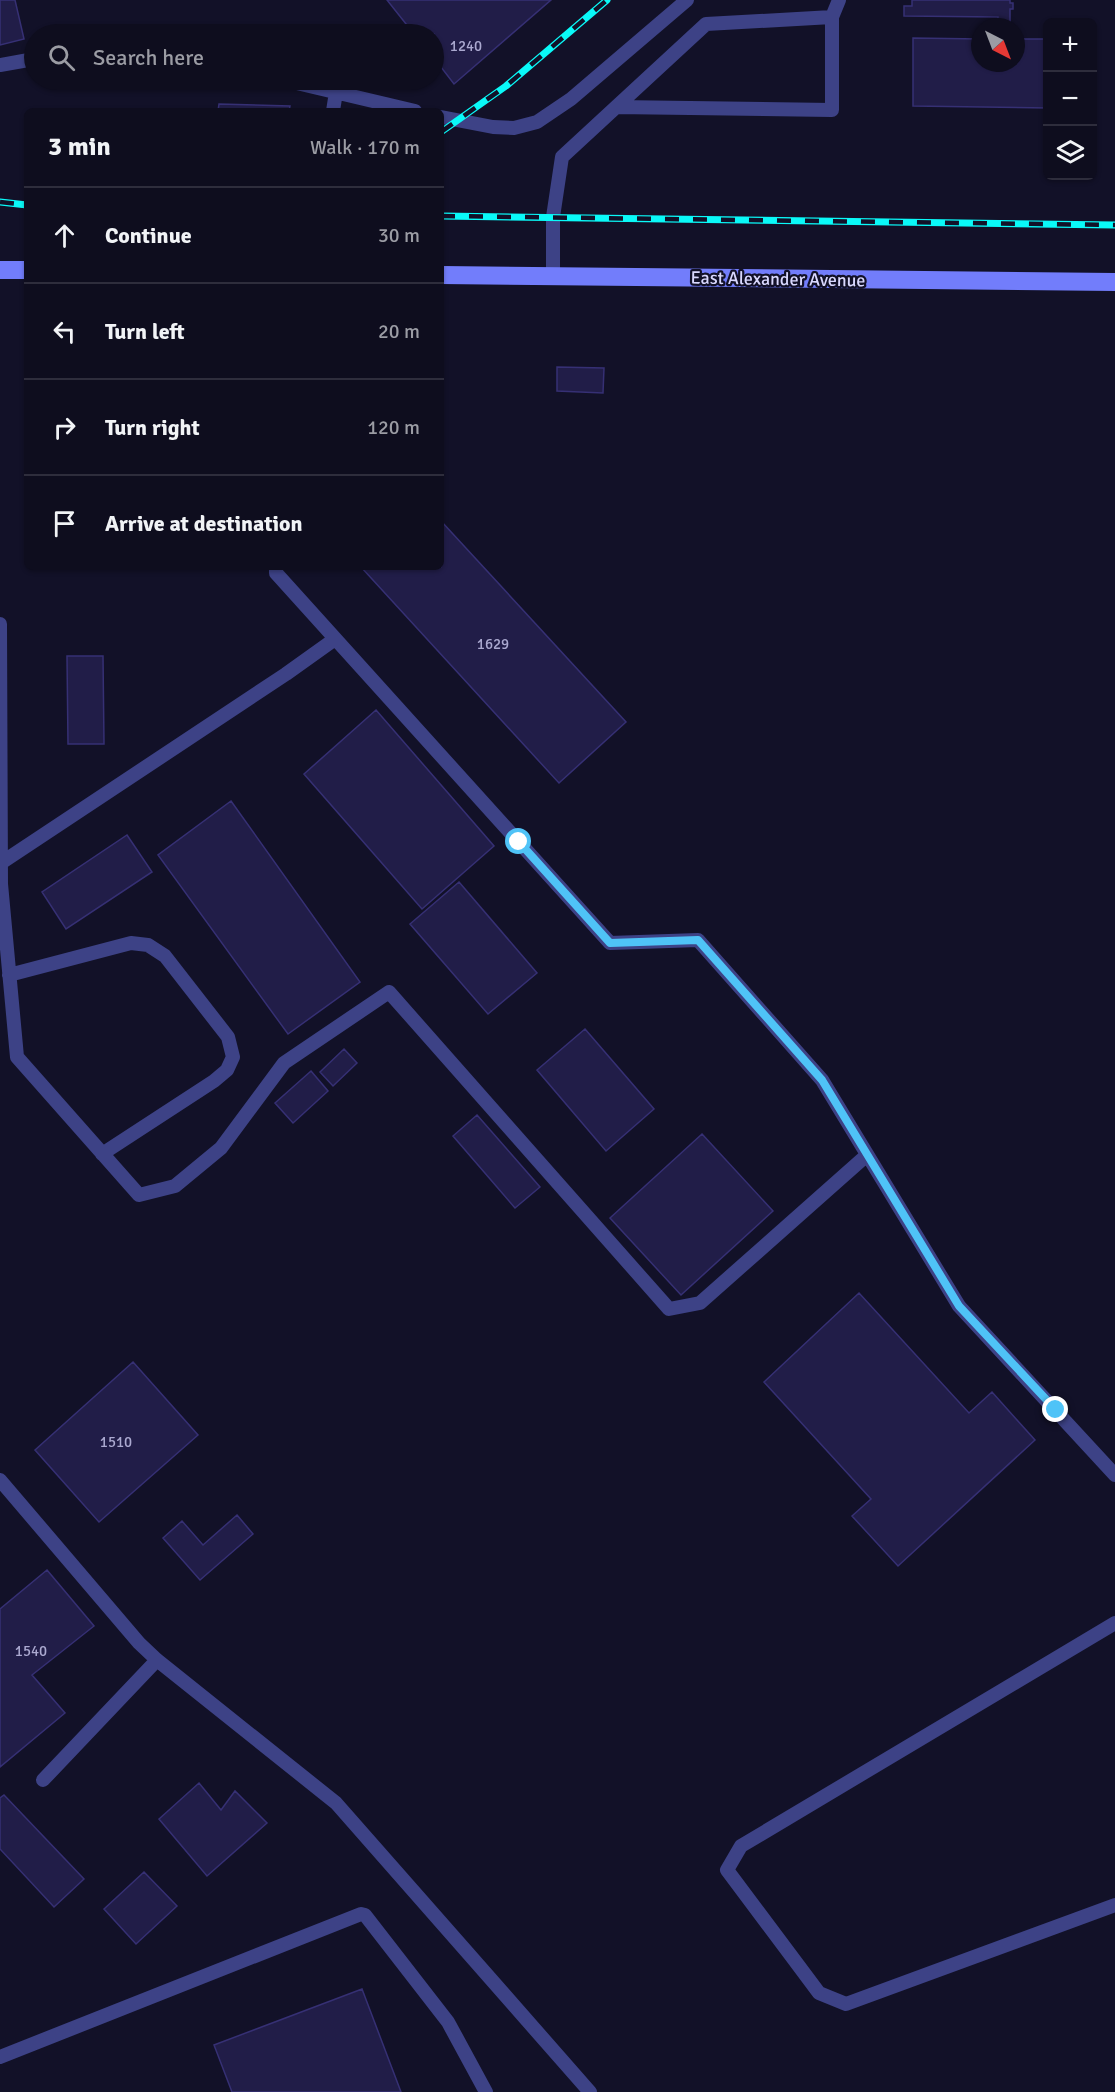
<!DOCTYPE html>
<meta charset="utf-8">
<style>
:root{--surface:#0e0d1e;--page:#1c1b2b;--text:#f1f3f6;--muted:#9b9ca4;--line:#2e2d3c}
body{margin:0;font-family:Signika,sans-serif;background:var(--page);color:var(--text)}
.controls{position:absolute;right:18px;top:18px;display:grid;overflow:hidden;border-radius:9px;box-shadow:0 2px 4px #0004}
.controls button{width:54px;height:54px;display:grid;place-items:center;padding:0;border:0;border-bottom:2px solid var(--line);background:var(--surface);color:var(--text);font:30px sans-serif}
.compass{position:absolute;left:971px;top:18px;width:54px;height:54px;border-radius:50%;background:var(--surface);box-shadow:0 2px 4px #0004;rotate:138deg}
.stop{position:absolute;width:18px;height:18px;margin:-14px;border:4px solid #4fc3f7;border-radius:50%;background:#fff}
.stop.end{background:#4fc3f7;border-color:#fff;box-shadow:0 2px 6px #0008}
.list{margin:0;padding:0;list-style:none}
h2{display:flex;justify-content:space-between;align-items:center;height:78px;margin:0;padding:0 24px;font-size:26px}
h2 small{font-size:20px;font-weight:400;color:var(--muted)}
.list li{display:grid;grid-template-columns:39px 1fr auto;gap:18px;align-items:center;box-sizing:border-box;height:96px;padding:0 24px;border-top:2px solid var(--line)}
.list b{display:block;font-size:22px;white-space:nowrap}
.list em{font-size:20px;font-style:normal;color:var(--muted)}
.icon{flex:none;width:33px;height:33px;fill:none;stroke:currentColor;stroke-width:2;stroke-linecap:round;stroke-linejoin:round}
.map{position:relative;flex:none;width:1115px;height:2092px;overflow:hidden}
.search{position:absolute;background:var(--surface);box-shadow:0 2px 4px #0004;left:24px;top:24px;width:420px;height:66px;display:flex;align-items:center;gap:15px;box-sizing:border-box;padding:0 21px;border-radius:33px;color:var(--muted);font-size:22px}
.panel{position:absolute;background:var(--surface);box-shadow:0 2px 4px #0004;left:24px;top:108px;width:420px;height:462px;border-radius:9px}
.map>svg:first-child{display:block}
.building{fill:#211d48;stroke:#363074;stroke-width:1.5}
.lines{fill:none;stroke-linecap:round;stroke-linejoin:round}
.lane{stroke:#3d4286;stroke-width:14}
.secondary{stroke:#727dfb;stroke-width:18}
.rail-casing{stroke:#0af9f8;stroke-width:7}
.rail{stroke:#121128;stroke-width:4.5;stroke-dasharray:14;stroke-linecap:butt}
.route{stroke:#4fc3f7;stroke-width:8}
.labels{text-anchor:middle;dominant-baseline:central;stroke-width:4.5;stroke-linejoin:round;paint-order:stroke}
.number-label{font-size:15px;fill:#aba9d0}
.street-label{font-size:18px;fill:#d9d8fe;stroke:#121128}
</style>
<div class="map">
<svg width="1115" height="2092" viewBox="0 0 1115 2092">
<rect width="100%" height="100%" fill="#121128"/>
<!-- building -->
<path class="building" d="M0 0H15L24 39 0 45Z
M387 0H551L454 84 434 58V34H414Z
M912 0H1010V3H1013V9H1010V27H992V25H998V17L904 16V6H912Z
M913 38 980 39V63H1016V39H1048V108L913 106Z
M219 104 290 106 289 111H218Z
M557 367 604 368 603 393 557 391Z
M441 521 626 722 559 783 361 567H441Z
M67 656H103L104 744H68Z
M376 710 494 846 422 909 304 774Z
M231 801 360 982 288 1034 158 855Z
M127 835 152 872 66 929 42 892Z
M459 882 537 973 488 1014 410 924Z
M585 1029 654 1109 606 1151 537 1070Z
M344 1049 357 1063 333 1086 320 1072Z
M311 1071 328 1091 293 1123 275 1103Z
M477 1115 540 1187 515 1208 453 1136Z
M702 1134 773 1211 681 1295 610 1218Z
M859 1293 969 1413 992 1392 1035 1440 898 1566 852 1516 871 1499 764 1382Z
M133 1362 198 1435 99 1522 35 1450Z
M237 1515 253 1534 200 1580 163 1538 182 1521 203 1545Z
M47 1570 94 1626 32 1675 65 1713 0 1767V1609Z
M199 1783 221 1810 235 1791 267 1823 207 1876 159 1819Z
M4 1795 84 1879 54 1907 0 1849V1798Z
M144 1872 177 1906 136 1944 104 1909Z
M362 1989 401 2092H232L214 2045Z"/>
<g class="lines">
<!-- lane -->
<path class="lane" d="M0 65 34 59
M284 80 415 111
M616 107 832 110V17
M333 111 336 92
M441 117 493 127 514 128 537 122 571 99 687 0
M553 276V217L562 157 706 24 832 17 839 0
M276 567V573L610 943 698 940 822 1080 959 1306 1115 1475
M0 624 1 884 17 1057 139 1195 175 1186 221 1148 284 1063 389 992 669 1309 700 1303 867 1155
M1 863 286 674 335 639
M9 975 131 943 148 945 165 956 228 1037 233 1057 227 1070 214 1081 102 1154
M0 1480 139 1643 157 1660 336 1803 590 2092
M1115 1623 741 1846 727 1870 819 1993 846 2004 1115 1905
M43 1780 157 1660
M0 2057 361 1914 365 1915 448 2022 486 2092"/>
<!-- secondary -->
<path class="secondary" d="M0 270H27
M441 275 1115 282"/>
<!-- rail casing -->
<g class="rail-casing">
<path id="rail" d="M441 132 506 86 607 0
M0 202 27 205
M441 216 1115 225"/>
</g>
<!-- rail -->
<use href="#rail" class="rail"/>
</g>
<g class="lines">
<!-- route -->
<path class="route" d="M519 842 610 943 698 940 822 1080 959 1306 1056 1410"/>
</g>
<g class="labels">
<!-- number labels -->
<g class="number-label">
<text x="466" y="46">1240</text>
<text x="493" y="644">1629</text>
<text x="116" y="1442">1510</text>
<text x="31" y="1651">1540</text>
</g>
<!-- street labels -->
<g class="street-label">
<text transform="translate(778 279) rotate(1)">East Alexander Avenue</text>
</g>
</g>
</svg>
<div class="controls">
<button>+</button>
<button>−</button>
<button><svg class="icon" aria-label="layers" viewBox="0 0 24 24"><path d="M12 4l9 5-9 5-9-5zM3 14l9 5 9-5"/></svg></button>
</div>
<svg class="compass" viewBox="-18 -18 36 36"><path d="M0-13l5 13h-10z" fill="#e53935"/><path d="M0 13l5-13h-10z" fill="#9b9ca4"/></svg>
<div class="stop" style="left:519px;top:842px"></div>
<div class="stop end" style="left:1056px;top:1410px"></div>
<div class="search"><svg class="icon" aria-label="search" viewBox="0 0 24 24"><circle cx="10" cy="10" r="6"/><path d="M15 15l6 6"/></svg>Search here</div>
<section class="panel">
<h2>3 min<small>Walk · 170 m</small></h2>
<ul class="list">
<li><svg class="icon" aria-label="ahead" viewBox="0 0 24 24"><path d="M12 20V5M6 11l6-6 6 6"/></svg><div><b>Continue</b></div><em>30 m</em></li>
<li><svg class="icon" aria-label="left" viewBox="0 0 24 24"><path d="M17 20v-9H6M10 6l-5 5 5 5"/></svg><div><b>Turn left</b></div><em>20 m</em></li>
<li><svg class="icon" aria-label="right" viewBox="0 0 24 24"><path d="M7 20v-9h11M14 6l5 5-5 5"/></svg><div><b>Turn right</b></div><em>120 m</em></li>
<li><svg class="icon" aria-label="arrive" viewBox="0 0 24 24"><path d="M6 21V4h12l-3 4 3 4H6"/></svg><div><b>Arrive at destination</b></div></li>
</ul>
</section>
</div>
